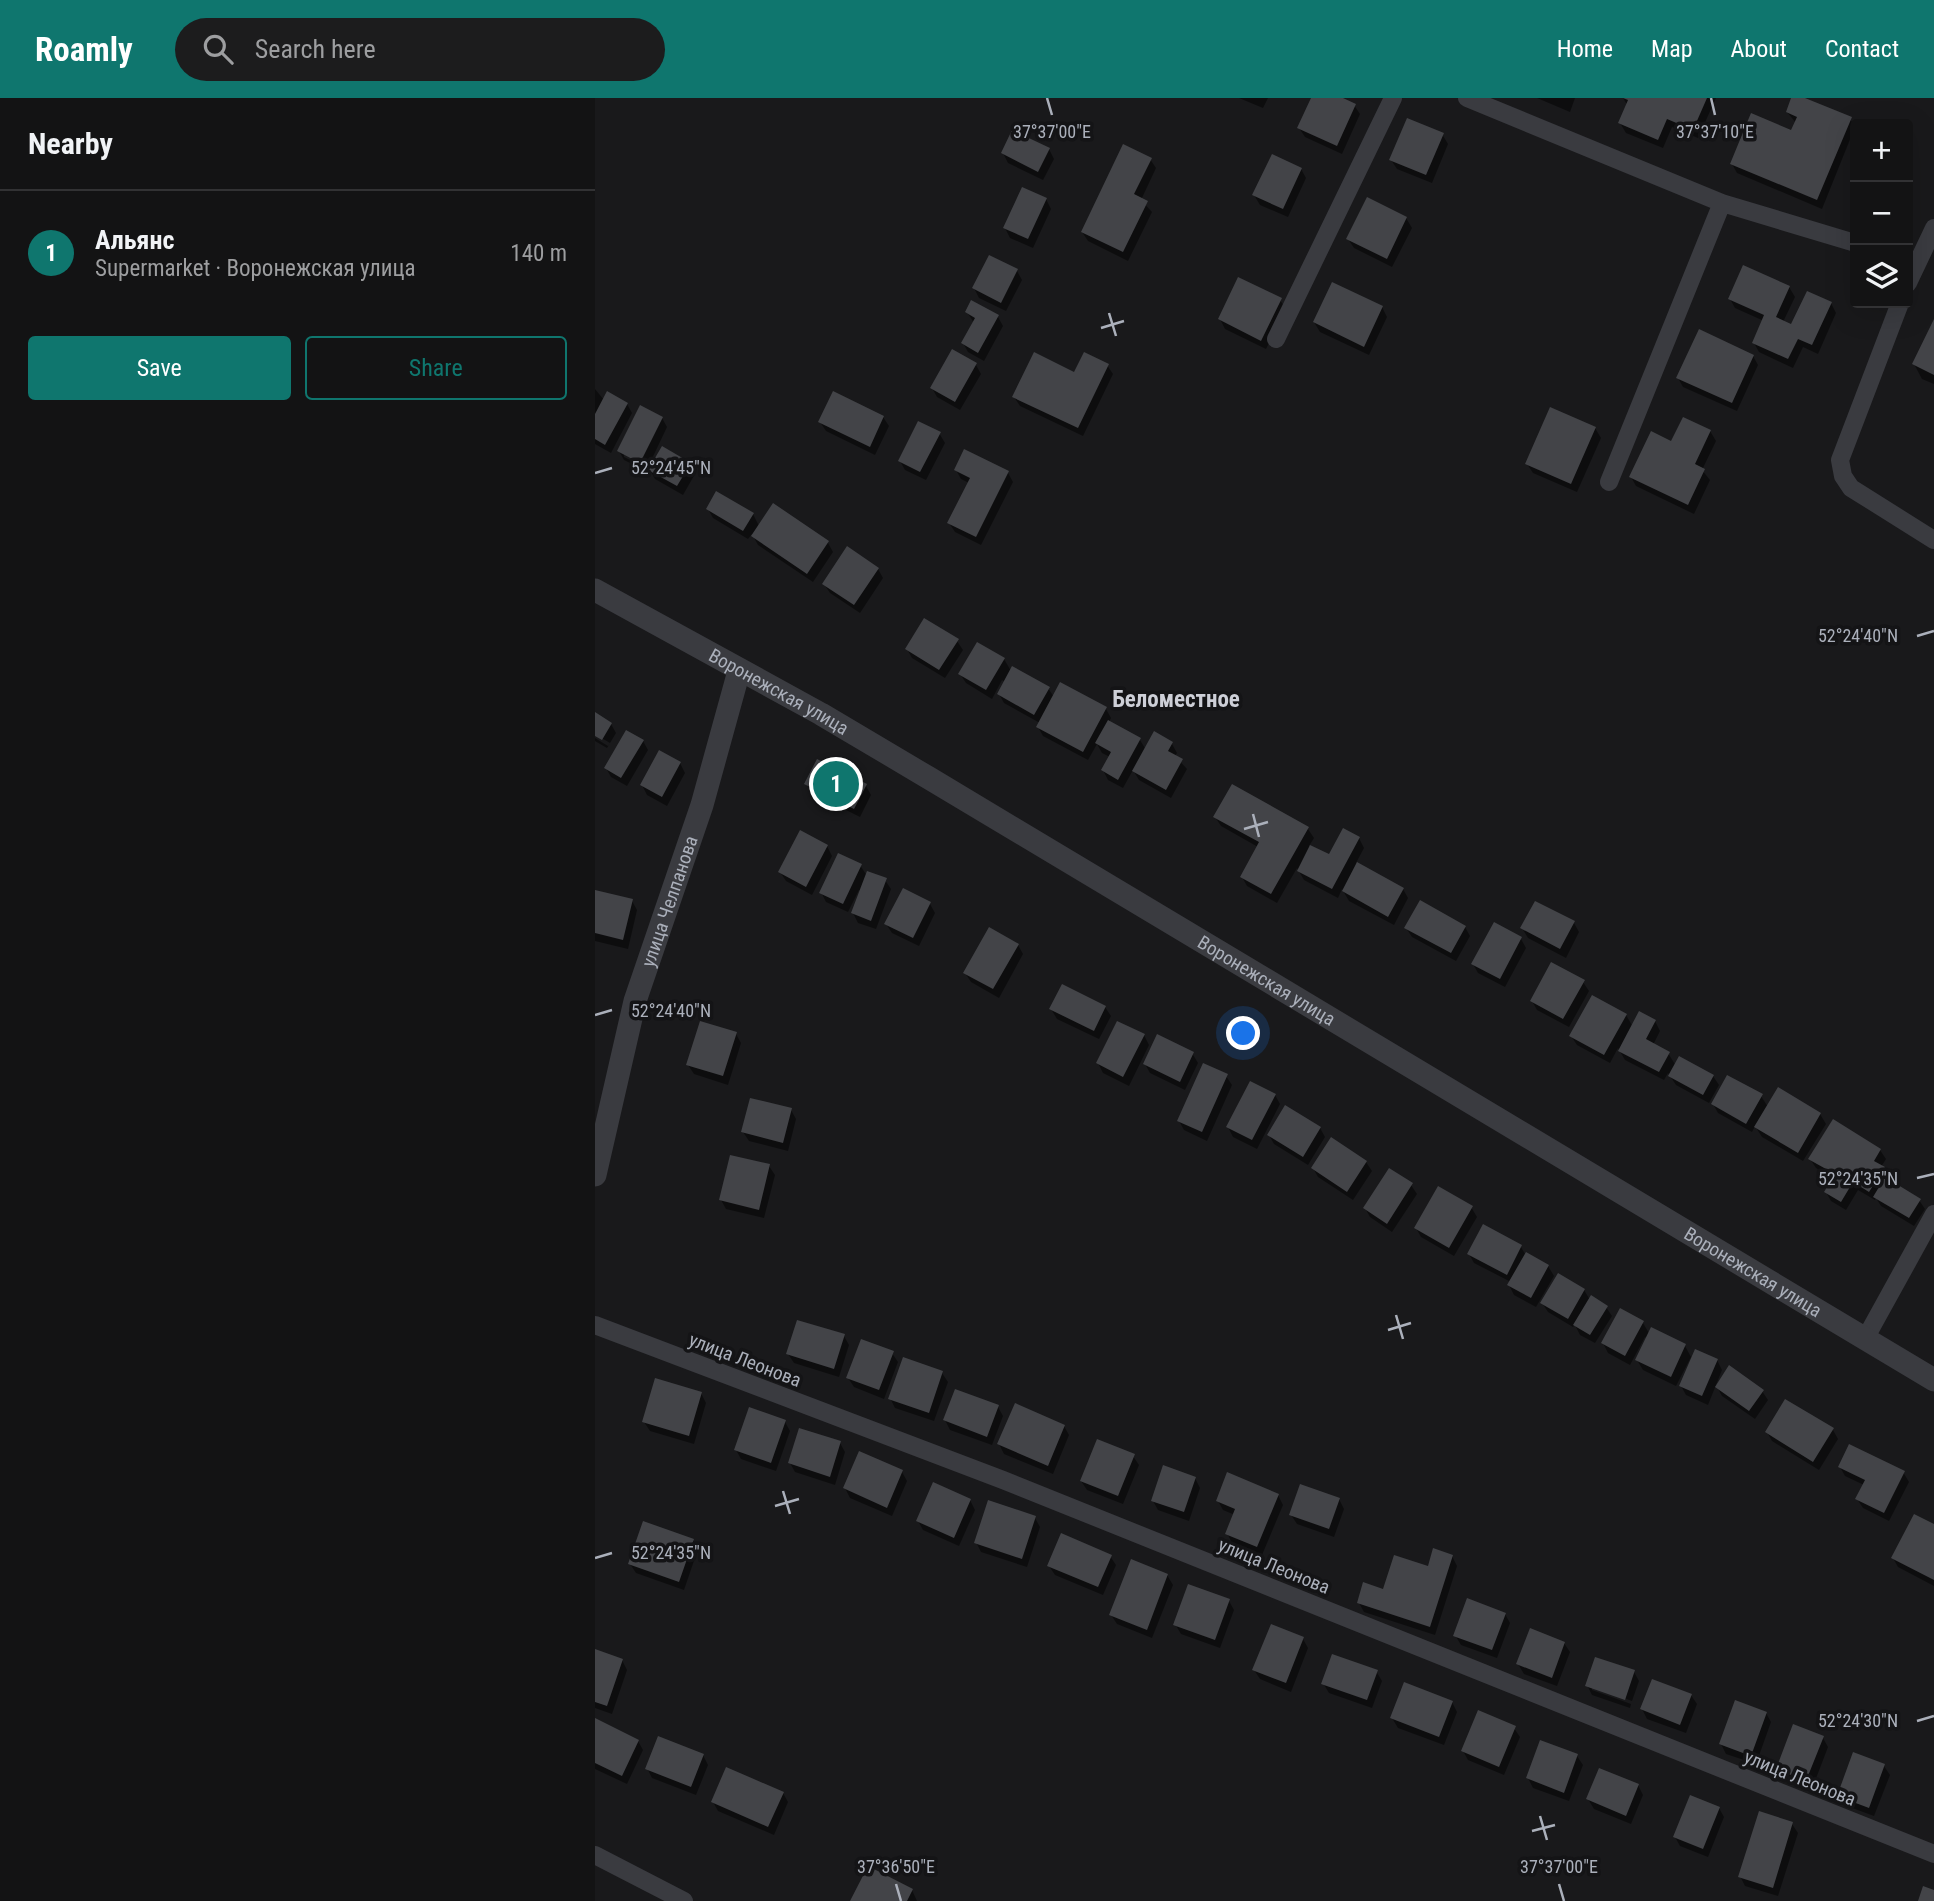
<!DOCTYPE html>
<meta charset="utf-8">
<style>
:root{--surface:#131314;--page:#1c1c1d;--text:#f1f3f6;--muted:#9d9ea0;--line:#323234;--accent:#0f766e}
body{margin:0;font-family:"Roboto Condensed",sans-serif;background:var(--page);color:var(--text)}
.controls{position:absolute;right:21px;top:21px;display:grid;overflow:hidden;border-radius:7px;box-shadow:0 7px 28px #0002}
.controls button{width:63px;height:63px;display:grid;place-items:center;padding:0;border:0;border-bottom:2px solid var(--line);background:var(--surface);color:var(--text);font:35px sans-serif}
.you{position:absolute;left:649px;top:936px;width:24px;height:24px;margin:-18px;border:5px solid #fff;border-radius:50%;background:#1a73e8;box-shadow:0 0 0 10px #1a73e833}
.badge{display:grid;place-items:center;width:46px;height:46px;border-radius:50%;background:var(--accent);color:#fff;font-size:23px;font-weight:700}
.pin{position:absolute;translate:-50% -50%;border:4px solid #fff;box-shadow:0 2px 7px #0006}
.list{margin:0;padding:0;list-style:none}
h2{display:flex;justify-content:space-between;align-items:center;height:91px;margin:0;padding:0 28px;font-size:30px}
h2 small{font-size:23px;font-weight:400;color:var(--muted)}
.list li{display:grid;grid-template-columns:46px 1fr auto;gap:21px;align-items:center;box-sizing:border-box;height:126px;padding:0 28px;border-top:2px solid var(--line)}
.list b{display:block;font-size:26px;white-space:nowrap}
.list p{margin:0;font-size:23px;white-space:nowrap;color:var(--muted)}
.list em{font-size:23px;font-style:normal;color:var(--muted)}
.actions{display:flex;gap:14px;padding:21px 28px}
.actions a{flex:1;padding:16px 0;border:2px solid var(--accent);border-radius:7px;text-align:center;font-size:24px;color:var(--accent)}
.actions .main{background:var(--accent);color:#fff}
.icon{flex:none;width:38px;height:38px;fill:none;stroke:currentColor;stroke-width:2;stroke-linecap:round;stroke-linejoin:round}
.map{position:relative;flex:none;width:1339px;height:1803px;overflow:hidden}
header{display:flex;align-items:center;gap:42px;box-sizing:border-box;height:98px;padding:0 35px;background:var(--accent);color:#fff}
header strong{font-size:33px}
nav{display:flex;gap:38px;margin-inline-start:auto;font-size:24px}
.search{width:490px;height:63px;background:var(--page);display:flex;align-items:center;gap:18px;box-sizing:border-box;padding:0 24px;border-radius:38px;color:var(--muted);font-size:26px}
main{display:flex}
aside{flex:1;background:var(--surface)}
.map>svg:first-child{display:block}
.shadow{fill:#0007}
.building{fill:#434448}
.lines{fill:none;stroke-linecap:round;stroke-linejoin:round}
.minor{stroke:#3a3b40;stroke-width:18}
.tertiary{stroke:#3a3b40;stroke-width:23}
.ticks{fill:none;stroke:#abb0bb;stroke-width:2.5}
.labels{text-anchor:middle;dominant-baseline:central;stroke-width:7;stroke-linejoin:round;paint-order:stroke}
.street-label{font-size:19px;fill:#abb0bb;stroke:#141416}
.quarter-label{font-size:23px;font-weight:bold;fill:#cdcfd7;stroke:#141416}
.ticks-label{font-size:18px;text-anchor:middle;fill:#abb0bb;stroke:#141416;stroke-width:7;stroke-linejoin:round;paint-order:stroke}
</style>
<header>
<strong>Roamly</strong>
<div class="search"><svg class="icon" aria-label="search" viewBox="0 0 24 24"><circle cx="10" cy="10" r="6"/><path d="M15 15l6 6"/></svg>Search here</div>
<nav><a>Home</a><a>Map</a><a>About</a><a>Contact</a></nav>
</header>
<main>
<aside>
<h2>Nearby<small></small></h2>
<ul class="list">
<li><span class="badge">1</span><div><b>Альянс</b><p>Supermarket · Воронежская улица</p></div><em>140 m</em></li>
</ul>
<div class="actions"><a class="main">Save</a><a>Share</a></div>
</aside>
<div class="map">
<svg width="1339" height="1803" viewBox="0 0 1339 1803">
<rect width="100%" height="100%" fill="#19191b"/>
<!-- shadow -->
<path class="shadow" d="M644 0H673L668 10Z
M718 0H744L759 7 765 16 747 56 710 39 704 30Z
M942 0H980L975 14Z
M1028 0H1121L1103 40 1077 29 1068 50 1031 35 1025 25 1033 8Z
M1198 0H1206L1255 21 1260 29 1227 111 1142 75 1137 66 1197 34 1201 25 1192 14Z
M847 36 853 46 837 85 802 71 796 62Z
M454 51 459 61 448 82 413 65 408 55Z
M555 61 561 70 546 102 557 114 533 163 493 143 487 134Z
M706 71 711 80 693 119 665 107 659 97Z
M451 101 456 111 438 150 415 140 410 130Z
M811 120 817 130 797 169 759 150 753 141Z
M422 173 427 182 411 213 384 200 379 190Z
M1194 189 1200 199 1188 224 1197 228 1236 205 1241 215 1223 256 1208 249 1198 270 1164 254 1159 245 1169 223 1140 210 1135 201Z
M685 202 691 211 671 251 630 231 625 221Z
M787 209 792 219 774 257 725 234 719 224Z
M372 214 403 219 408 228 389 263 373 254 368 245 379 225Z
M1339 227V286L1327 281 1319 266Z
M1158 258 1163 267 1142 313 1088 289 1083 280Z
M381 267 386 276 365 312 342 299 337 290Z
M512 267 518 276 488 338 425 308 419 299Z
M0 291 9 302 32 306 37 315 16 355 0 346Z
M288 319 294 328 280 357 231 333 225 324Z
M67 320 72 329 54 367 29 355V359L52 370 51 373 29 362 24 353Z
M1000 330 1006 340 982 394 938 375 932 366Z
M1115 333 1121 343 1107 372 1115 382 1099 416 1041 388 1036 379 1077 345Z
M344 335 350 345 331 382 310 372 305 363Z
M95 366 100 376 88 397 60 381 55 372Z
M361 372 413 375 418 384 386 447 360 434 354 425 374 385 366 381Z
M113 411 158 416 164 428 233 445 238 454 218 484 163 447 157 436 153 441 118 420Z
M283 471 288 480 265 515 235 495 229 486Z
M362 543 368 552 350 580 317 560 312 551Z
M409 561 416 573 453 590 459 599 511 611 516 620 514 624 545 642 551 652 577 646 582 655 580 658 592 671 576 700 544 682 538 672 528 690 513 682 508 672 515 659 507 655 502 646 493 662 448 638 443 629 445 625 409 605 404 596 410 584 407 582 397 601 371 585 365 576Z
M0 616 16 626 21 635 12 650 0 643V640L13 648 15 645 0 636Z
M48 643 53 652 32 688 16 679 11 670Z
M85 665 90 675 72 708 52 697 47 687Z
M211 685 271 688 276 697 265 719 217 695Z
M637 688 713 731 719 740 714 748 735 759 764 740 769 750 761 765 808 791 813 800 799 827 754 803 747 791 743 800 709 782 702 770 682 805 652 788 647 779 663 749 626 728 620 719Z
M232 748 237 758 217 797 191 783 185 774Z
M265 767 272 778 290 782 296 791 281 831 263 825 258 815 266 793 264 792 253 814 231 804 226 794Z
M308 792 335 806 340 815 324 848 297 835 291 826Z
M0 794 37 803 42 812 33 851 0 843Z
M979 825 984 834 971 860 933 840 927 830Z
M870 829 875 838 861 863 817 839 811 830Z
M926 841 931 850 910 889 883 875 878 866Z
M423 847 428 856 404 900 376 884 370 875Z
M988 884 994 893 974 929 942 912 937 903Z
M510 909 516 918 504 941 462 921 456 911Z
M1031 917 1038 929 1060 923 1065 933 1058 947 1073 955 1081 968 1118 978 1124 987 1114 1005 1081 987 1073 975 1069 982 1030 962 1023 950 1015 965 982 947 976 938Z
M141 936 146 945 133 987 99 976 93 967Z
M549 937 554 947 534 988 508 975 503 965Z
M597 955 603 965 590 992 555 975 550 966Z
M631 978 637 987 612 1043 589 1032 584 1023Z
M680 997 685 1006 662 1051 638 1039 633 1029Z
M1166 998 1173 1009 1225 1016 1231 1026 1208 1063 1167 1039 1160 1028 1157 1034 1123 1015 1118 1006Z
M196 1012 201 1021 193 1053 154 1043 148 1034Z
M725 1030 730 1039 713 1067 679 1046 674 1037Z
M1285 1052 1291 1061 1286 1069 1294 1080 1292 1082 1324 1102 1330 1111 1319 1128 1286 1108 1281 1100 1280 1102 1263 1092 1251 1112 1236 1103 1231 1094 1239 1081 1221 1070 1215 1061Z
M771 1064 777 1073 758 1102 723 1079 718 1070Z
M174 1068 180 1077 169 1120 131 1111 126 1102Z
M816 1087 822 1096 797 1134 775 1119 770 1110Z
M876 1109 882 1119 859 1158 826 1139 821 1130Z
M926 1149 930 1156 953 1168 959 1178 941 1209 919 1197 914 1187 916 1184 879 1165 874 1156Z
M989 1192 995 1202 1011 1209 1017 1218 1000 1245 985 1237 980 1227 978 1229 953 1214 947 1205Z
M1048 1225 1055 1237 1090 1248 1096 1259 1081 1288 1048 1272 1042 1262 1053 1240 1050 1239 1035 1267 1013 1255 1008 1245Z
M249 1238 254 1247 244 1279 199 1265 193 1256Z
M297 1255 303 1264 289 1301 259 1289 253 1280Z
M1122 1262 1127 1272 1121 1287 1167 1293 1173 1302 1160 1321 1127 1298 1121 1287 1113 1307 1091 1297 1086 1288Z
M347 1275 353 1284 339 1323 300 1310 295 1300Z
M106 1295 111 1305 99 1346 55 1333 49 1324Z
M403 1309 408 1318 397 1347 355 1332 350 1322Z
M190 1324 195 1333 181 1373 146 1361 141 1352Z
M469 1328 474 1337 458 1376 409 1356 404 1346Z
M1238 1332 1243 1341 1224 1372 1177 1343 1172 1334Z
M245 1345 250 1354 240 1387 200 1374 195 1365Z
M538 1358 544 1367 528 1406 492 1392 486 1383Z
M1245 1369 1308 1374 1314 1384 1294 1423 1268 1410 1262 1401 1269 1387 1250 1378Z
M307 1374 312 1383 297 1418 255 1400 250 1390Z
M600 1380 605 1390 594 1423 563 1412 558 1403Z
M683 1397 688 1407 667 1457 637 1445 632 1435 640 1417 628 1412 623 1403Z
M744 1401 749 1411 739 1439 702 1426 696 1417Z
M375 1402 380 1412 364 1448 328 1432 323 1423Z
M440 1420 445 1429 432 1469 386 1454 381 1444Z
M1339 1428V1488L1303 1469 1298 1460Z
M98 1442 103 1451 89 1492 41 1475 35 1466Z
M515 1458 521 1467 508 1497 460 1477 454 1468Z
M857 1458 862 1468 840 1537 769 1514 764 1505Z
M572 1477 578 1487 557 1540 522 1526 516 1517Z
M634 1503 639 1512 625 1550 586 1536 580 1526Z
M910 1516 915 1525 902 1560 866 1547 860 1537Z
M708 1541 713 1550 696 1594 665 1581 659 1572Z
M969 1545 975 1554 962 1588 929 1576 923 1566Z
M0 1553 27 1562 32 1572 17 1616 0 1610Z
M781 1573 787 1583 777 1610 734 1595 728 1585Z
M1039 1574 1044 1583 1037 1603 997 1588V1592L1036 1606 1035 1610 997 1597 992 1587Z
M1096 1597 1102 1606 1091 1635 1052 1621 1047 1611Z
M857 1604 862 1614 849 1647 803 1630 797 1620Z
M1171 1615 1176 1624 1161 1666 1131 1656 1126 1646Z
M0 1622 43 1643 48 1652 32 1686 0 1671Z
M919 1630 925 1639 909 1677 873 1662 868 1653Z
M1228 1640 1233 1649 1217 1691 1188 1680 1183 1671Z
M108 1657 113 1667 101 1697 57 1680 52 1670Z
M982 1658 988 1667 974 1703 938 1690 933 1680Z
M1289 1668 1295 1677 1279 1718 1249 1707 1244 1698Z
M1043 1687 1048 1697 1036 1726 999 1711 993 1701Z
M188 1695 193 1704 179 1737 123 1713 118 1704Z
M1124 1710 1129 1719 1113 1759 1085 1748 1080 1739Z
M1197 1726 1203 1735 1183 1798 1150 1788 1145 1778Z
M317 1792 322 1803H257Z"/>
<!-- building -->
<path class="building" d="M716 0H748L761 6 742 48 702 30Z
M1028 0H1112L1098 32 1072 21 1063 42 1023 25 1033 2Z
M1196 0H1210L1257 19 1222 102 1135 66 1156 15 1196 32 1202 19 1191 14Z
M812 20 849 35 831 77 794 62Z
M417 32 455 50 443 74 406 55Z
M528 46 557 60 539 96 553 103 528 154 486 134Z
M677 56 707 70 688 111 657 97Z
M427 89 452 100 433 141 408 130Z
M772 99 812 119 792 161 751 141Z
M394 157 423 171 406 205 377 190Z
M1148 167 1195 188 1181 219 1196 226 1212 193 1237 204 1217 247 1203 241 1193 261 1157 245 1169 217 1133 201Z
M643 179 687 200 666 243 623 221Z
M737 184 788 208 769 249 718 224Z
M376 202 404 217 383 255 366 245 380 220 370 214Z
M1339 221V277L1317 266Z
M1104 231 1159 257 1137 305 1081 280Z
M357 251 382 265 360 304 335 290Z
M439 254 479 274 489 254 514 266 483 330 417 299Z
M12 293 33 305 10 347 0 341V316Z
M238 293 289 318 275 349 223 324Z
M45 307 68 319 45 365 22 353Z
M955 309 1001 329 976 386 930 366Z
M1088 319 1116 332 1100 366 1110 371 1093 407 1034 379 1056 333 1076 343Z
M323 323 346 334 325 374 303 363Z
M67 348 96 365 82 388 53 372Z
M369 351 414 373 381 439 352 425 375 380 359 372Z
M121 393 159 415 148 433 111 411Z
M178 405 234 443 212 476 156 438Z
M252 448 284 470 259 507 227 486Z
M329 520 364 541 344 572 310 551Z
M382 544 410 560 391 592 363 576Z
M417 568 455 589 439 617 402 596Z
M465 584 512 609 488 654 441 629Z
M0 614 17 625 7 642 0 638Z
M513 622 546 640 523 682 506 672 516 654 500 645Z
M31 632 49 642 26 680 9 670Z
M559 633 578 644 573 653 588 661 571 692 537 673Z
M64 652 86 664 67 699 45 687Z
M222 661 272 686 259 711 209 686Z
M637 686 714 729 676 796 645 779 664 744 618 719Z
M748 730 765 739 737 791 702 773 715 747 734 756Z
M205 732 233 747 211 789 183 774Z
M243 755 267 766 248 806 224 795Z
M762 764 809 790 793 819 747 793Z
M272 773 292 780 276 823 256 815Z
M308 790 336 804 318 840 289 826Z
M0 792 38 801 28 842 0 835Z
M825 802 871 828 856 855 809 830Z
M940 803 980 823 965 851 925 830Z
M899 824 927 839 905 881 876 866Z
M394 829 424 846 398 891 368 875Z
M956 864 990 882 968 921 935 903Z
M467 886 511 908 499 933 454 911Z
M997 897 1032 916 1009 957 974 938Z
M1044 913 1061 922 1051 941 1075 954 1064 974 1023 953Z
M105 923 142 934 128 978 91 967Z
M522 923 550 936 528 979 501 965Z
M562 936 599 954 585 984 548 966Z
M1084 958 1119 977 1108 997 1073 978Z
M608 965 633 976 607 1034 582 1023Z
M1132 977 1168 996 1151 1026 1116 1006Z
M655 983 681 996 657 1042 631 1029Z
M1183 989 1226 1015 1203 1055 1159 1029Z
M155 1000 197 1010 188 1045 146 1034Z
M690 1007 726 1029 708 1059 672 1037Z
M1238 1021 1286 1051 1279 1063 1290 1069 1274 1094 1258 1084 1246 1104 1229 1094 1240 1076 1213 1061Z
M736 1039 772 1063 752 1094 716 1070Z
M135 1057 175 1066 164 1112 124 1102Z
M794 1070 818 1085 792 1126 768 1110Z
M1290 1079 1326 1101 1314 1120 1278 1099Z
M843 1088 878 1108 854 1150 819 1130Z
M888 1126 927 1147 912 1177 872 1156Z
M931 1154 954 1167 936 1200 912 1187Z
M963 1175 990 1191 973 1221 945 1205Z
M996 1197 1013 1208 995 1237 978 1227Z
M1025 1210 1049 1223 1030 1258 1006 1245Z
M202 1222 250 1236 239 1271 191 1256Z
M1056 1229 1091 1246 1076 1279 1040 1262Z
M266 1241 299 1253 284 1292 251 1280Z
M1100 1251 1123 1261 1107 1298 1084 1288Z
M308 1259 348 1273 334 1315 293 1301Z
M1134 1267 1169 1292 1154 1313 1120 1289Z
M60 1280 107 1294 94 1338 47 1324Z
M360 1291 404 1307 392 1339 348 1322Z
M1190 1301 1239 1330 1218 1364 1170 1334Z
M420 1305 470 1327 453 1368 402 1346Z
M154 1309 191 1322 176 1365 139 1352Z
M204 1330 246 1343 235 1379 193 1365Z
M502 1341 540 1356 523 1398 485 1383Z
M1254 1346 1310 1373 1289 1415 1260 1401 1270 1382 1243 1369Z
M264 1353 308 1372 292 1410 248 1390Z
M568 1367 601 1379 589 1414 556 1403Z
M632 1374 684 1396 662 1449 630 1436 640 1411 621 1403Z
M338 1384 376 1401 359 1440 321 1423Z
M705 1386 745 1400 734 1431 694 1417Z
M393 1402 441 1418 427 1461 379 1445Z
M1319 1416 1339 1426V1482L1296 1460Z
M48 1423 99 1441 84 1484 33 1466Z
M466 1435 517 1457 503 1489 452 1468Z
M838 1450 858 1457 835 1529 762 1505 768 1484 788 1491 799 1457 833 1468Z
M536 1461 573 1476 552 1532 514 1517Z
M593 1486 635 1501 620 1542 578 1527Z
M872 1500 911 1515 897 1552 858 1538Z
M676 1526 709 1539 691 1585 657 1572Z
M935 1530 970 1544 957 1580 921 1566Z
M0 1551 28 1561 12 1608 0 1604Z
M737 1556 783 1572 772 1602 726 1586Z
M1000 1559 1040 1572 1030 1602 990 1588Z
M1057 1581 1097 1596 1085 1627 1045 1611Z
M809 1584 858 1603 844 1639 795 1620Z
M1140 1602 1172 1614 1156 1658 1124 1646Z
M883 1612 921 1628 904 1669 866 1653Z
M0 1620 44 1642 27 1678 0 1665Z
M1198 1626 1229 1638 1211 1683 1181 1671Z
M63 1638 109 1656 96 1689 50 1671Z
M945 1642 983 1656 969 1695 931 1680Z
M1258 1654 1290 1666 1274 1710 1242 1698Z
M131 1669 189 1694 173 1729 116 1704Z
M1004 1670 1044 1686 1031 1718 991 1701Z
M1095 1697 1125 1709 1108 1751 1078 1739Z
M1164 1713 1198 1724 1178 1790 1143 1779Z
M273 1768 318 1791 312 1803H255Z
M1328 1788 1339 1792V1803H1323Z"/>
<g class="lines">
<!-- minor -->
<path class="minor" d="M872 0 1127 105 1260 145
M1313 185 1339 130
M1305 205 1245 362 1248 378 1256 390 1339 442
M681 241 798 0
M1014 384 1127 105
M0 1227 408 1382 1339 1756
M1270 1241 1339 1116
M0 1757 89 1803"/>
<!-- tertiary -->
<g class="tertiary">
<path id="s1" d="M0 492 226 616 334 680 1339 1282"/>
<path id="s2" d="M0 1077 40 903 107 707 144 573"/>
</g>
</g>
<!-- ticks -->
<path class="ticks" d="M452 0 457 17M1116 0 1120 17M514 215 521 238M506 230 529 223M0 375 17 370M1322 538 1339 533M658 716 664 739M649 731 673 724M0 917 17 912M1322 1080 1339 1076M801 1217 808 1241M793 1232 816 1225M188 1393 195 1416M180 1408 204 1401M0 1460 17 1455M1322 1623 1339 1618M945 1718 952 1742M937 1733 960 1727M301 1786 306 1803M964 1786 969 1803"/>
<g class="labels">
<!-- street labels -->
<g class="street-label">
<text stroke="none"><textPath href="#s1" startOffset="210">Воронежская улица</textPath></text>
<text stroke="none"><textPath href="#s2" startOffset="284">улица Челпанова</textPath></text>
<text stroke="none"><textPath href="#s1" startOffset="777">Воронежская улица</textPath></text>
<text stroke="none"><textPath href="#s1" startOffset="1344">Воронежская улица</textPath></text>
<text transform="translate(150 1262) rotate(21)">улица Леонова</text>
<text transform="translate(679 1468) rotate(22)">улица Леонова</text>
<text transform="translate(1205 1680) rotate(22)">улица Леонова</text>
</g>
<!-- quarter labels -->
<g class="quarter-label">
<text x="581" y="601">Беломестное</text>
</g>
</g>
<g class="ticks-label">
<text x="457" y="40">37°37'00"E</text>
<text x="1120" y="40">37°37'10"E</text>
<text x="76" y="376">52°24'45"N</text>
<text x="1263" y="544">52°24'40"N</text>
<text x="76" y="919">52°24'40"N</text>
<text x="1263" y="1087">52°24'35"N</text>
<text x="76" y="1461">52°24'35"N</text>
<text x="1263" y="1629">52°24'30"N</text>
<text x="301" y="1775">37°36'50"E</text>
<text x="964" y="1775">37°37'00"E</text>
</g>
</svg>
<div class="controls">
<button>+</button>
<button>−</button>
<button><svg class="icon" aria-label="layers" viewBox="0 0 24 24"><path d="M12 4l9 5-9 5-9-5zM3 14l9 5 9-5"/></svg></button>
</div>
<div class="you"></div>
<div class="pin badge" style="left:241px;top:686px">1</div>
</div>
</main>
